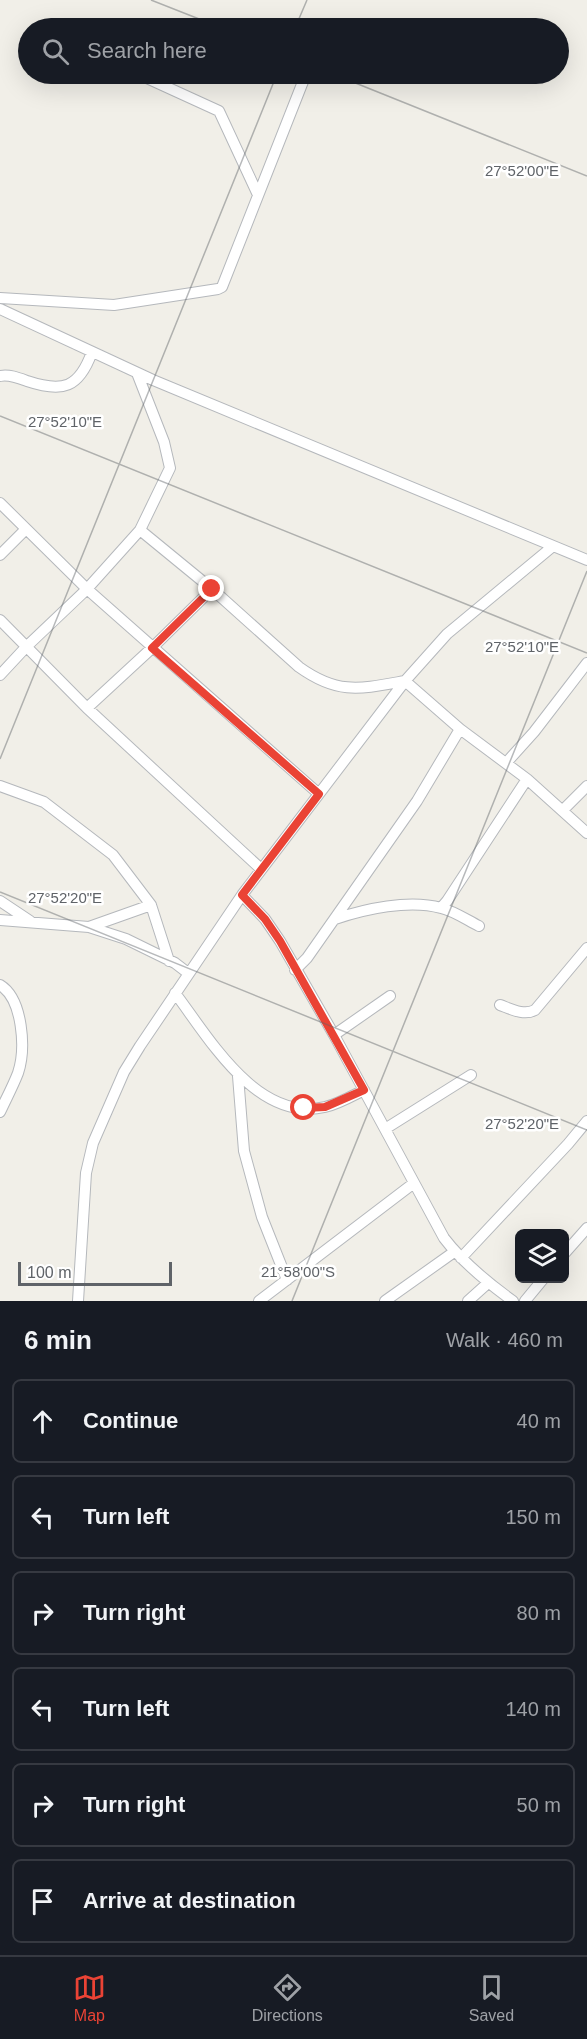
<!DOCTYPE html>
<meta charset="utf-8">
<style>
:root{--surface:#171b24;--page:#20242c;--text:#f1f3f6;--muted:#9ea1a6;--line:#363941;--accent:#ea4335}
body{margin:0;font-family:Arial,sans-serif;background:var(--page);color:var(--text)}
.controls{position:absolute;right:18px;bottom:18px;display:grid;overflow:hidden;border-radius:9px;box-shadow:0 6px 24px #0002}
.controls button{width:54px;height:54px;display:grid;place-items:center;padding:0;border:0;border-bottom:2px solid var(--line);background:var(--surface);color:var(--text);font:30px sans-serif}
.scale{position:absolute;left:18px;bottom:15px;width:154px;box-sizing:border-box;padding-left:6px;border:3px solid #5f6368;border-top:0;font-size:16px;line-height:21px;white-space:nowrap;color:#5f6368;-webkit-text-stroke:4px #fff;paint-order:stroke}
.stop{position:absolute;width:18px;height:18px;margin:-14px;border:4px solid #ea4335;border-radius:50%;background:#fff}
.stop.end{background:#ea4335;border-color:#fff;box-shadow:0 2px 6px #0008}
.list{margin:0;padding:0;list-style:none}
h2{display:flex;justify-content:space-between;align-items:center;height:78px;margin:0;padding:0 24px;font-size:26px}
h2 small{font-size:20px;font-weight:400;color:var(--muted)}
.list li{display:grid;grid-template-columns:39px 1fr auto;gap:18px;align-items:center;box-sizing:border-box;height:84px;margin:0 12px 12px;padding:0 12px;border:2px solid var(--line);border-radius:9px}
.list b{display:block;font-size:22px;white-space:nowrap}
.list em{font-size:20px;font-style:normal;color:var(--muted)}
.icon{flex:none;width:33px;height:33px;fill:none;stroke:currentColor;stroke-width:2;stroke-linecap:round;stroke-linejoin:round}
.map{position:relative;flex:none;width:587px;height:1301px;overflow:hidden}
.search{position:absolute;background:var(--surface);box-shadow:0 6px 24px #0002;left:18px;right:18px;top:18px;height:66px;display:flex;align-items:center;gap:15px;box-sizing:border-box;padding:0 21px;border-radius:33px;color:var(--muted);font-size:22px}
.sheet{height:654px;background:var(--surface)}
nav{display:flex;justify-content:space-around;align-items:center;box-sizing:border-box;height:84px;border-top:2px solid var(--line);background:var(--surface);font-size:16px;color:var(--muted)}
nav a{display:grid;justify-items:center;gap:3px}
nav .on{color:var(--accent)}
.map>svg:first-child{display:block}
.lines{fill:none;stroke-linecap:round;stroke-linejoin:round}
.minor-casing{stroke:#b5b8bc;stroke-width:12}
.minor{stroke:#fff;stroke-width:10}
.route{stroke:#ea4335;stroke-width:8}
.ticks{fill:none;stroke:#5f6368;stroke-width:1.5;stroke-opacity:0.45}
.ticks-label{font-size:15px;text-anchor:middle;fill:#5f6368;stroke:#fff;stroke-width:5;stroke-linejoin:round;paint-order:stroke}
</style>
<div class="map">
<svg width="587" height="1301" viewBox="0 0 587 1301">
<rect width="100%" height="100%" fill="#f1efe8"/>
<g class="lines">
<!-- minor casing -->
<g class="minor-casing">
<path id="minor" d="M138 74 219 111 258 195
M0 298 114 305 218 289 222 287 306 74
M0 309 153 380 587 560
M137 373 164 442 170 468 140 530
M0 376C9 374 19 378 27 381 63 393 79 388 92 352
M0 503 87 589 319 794
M0 555 26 529
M0 620 87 708 261 869
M0 675 27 646 87 589 140 530 212 589 299 667C338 695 360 689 405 681L460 729 527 779 587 833
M87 708 152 648 212 589
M506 763 534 732 587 663
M0 786 44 802 113 855 151 905 169 961
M563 810 587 786
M242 895 265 919 280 941 334 1035 444 1238C463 1263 488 1283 513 1301
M0 901 30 921
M441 908 447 901 527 779
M335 919C365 909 409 899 441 908 454 911 467 920 479 926
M0 920 89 927 126 939 175 963 188 973
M89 927 151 905
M295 970 307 958 417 801 460 729
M0 985C23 999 26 1049 18 1073 13 1086 6 1099 0 1112
M175 993C209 1038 257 1123 325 1107 338 1104 352 1096 364 1090
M500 1005C511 1009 524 1016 535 1010L587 948
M334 1035 390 996
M238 1076 244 1151 262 1217 287 1280
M385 1129 471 1075
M564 1254 587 1228
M461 1258 568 1144 587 1121
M78 1301 86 1173 93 1143 124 1072 140 1046 242 895 405 681 447 634 552 547
M259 1301 414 1183
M385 1301 454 1252
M468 1301 488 1283
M525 1301 544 1278"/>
</g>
<!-- minor -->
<use href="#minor" class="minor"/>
</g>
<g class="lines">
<!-- route -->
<path class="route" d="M212 589 152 648 319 794 242 895 265 919 280 941 364 1090 325 1107 304 1108"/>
</g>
<!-- ticks -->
<path class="ticks" d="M151 0 222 28M295 28 307 0M333 74 587 176M0 416 587 653M0 759 277 74M0 892 587 1130M292 1301 587 571"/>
<g class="ticks-label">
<text x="522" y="176">27°52'00"E</text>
<text x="65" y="427">27°52'10"E</text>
<text x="522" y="652">27°52'10"E</text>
<text x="65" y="903">27°52'20"E</text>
<text x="522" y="1129">27°52'20"E</text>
<text x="298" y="1277">21°58'00"S</text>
</g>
</svg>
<div class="controls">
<button><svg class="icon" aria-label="layers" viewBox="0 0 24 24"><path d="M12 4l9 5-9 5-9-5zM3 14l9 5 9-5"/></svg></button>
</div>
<div class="scale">100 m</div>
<div class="stop" style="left:304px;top:1108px"></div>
<div class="stop end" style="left:212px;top:589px"></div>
<div class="search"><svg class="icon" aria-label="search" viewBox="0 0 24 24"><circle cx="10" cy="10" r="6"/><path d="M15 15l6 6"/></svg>Search here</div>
</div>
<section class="sheet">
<h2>6 min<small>Walk · 460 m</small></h2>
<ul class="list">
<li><svg class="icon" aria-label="ahead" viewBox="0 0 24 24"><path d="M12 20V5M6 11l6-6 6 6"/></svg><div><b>Continue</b></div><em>40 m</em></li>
<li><svg class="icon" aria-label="left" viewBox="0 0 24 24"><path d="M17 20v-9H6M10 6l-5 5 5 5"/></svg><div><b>Turn left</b></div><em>150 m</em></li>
<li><svg class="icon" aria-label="right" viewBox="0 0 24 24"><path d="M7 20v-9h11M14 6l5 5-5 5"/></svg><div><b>Turn right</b></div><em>80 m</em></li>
<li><svg class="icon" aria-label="left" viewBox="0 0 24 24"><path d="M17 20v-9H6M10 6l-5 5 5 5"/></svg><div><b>Turn left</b></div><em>140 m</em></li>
<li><svg class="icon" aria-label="right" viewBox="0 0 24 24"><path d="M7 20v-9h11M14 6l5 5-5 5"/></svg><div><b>Turn right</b></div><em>50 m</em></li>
<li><svg class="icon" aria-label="arrive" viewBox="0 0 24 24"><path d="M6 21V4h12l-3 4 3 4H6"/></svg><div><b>Arrive at destination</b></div></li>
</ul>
</section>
<nav>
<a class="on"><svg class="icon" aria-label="map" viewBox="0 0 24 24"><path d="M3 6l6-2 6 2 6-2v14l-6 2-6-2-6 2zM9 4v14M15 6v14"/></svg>Map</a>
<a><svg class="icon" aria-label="directions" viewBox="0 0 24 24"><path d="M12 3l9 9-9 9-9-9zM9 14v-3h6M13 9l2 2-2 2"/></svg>Directions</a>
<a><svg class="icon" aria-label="saved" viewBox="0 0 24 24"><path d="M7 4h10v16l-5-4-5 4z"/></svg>Saved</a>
</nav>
